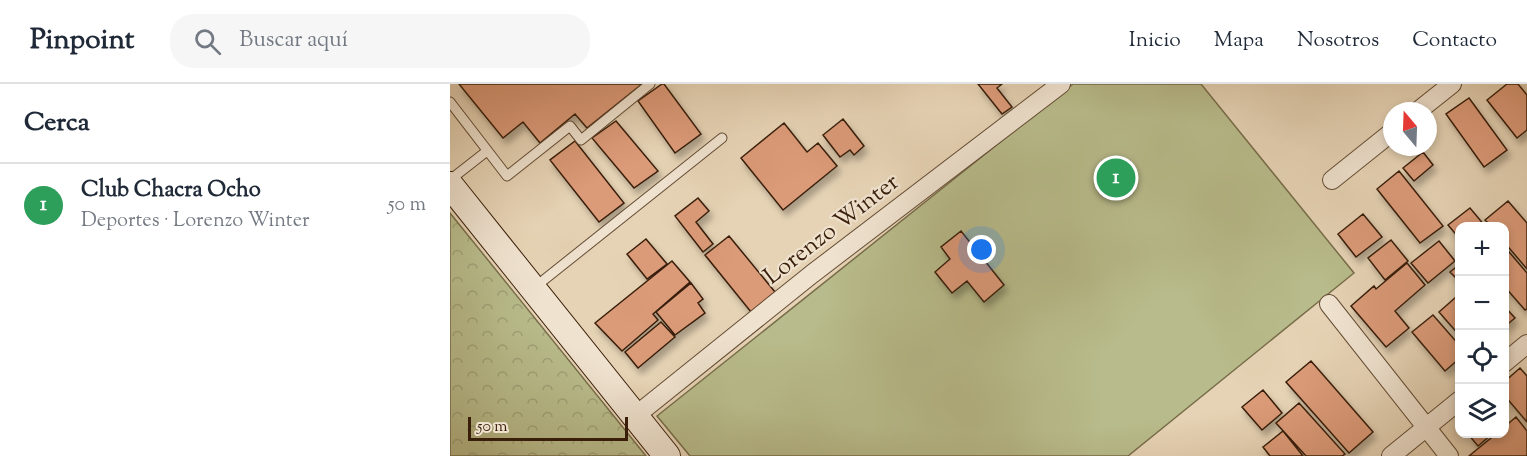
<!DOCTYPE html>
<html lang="es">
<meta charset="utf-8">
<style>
:root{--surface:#fff;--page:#f6f6f7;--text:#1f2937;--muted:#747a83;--line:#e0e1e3;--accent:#8f2418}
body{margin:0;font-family:"Sorts Mill Goudy",serif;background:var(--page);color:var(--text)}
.controls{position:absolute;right:18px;bottom:18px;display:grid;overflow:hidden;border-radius:12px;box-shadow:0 3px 9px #0003}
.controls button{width:54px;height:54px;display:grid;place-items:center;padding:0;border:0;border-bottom:2px solid var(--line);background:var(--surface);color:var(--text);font:30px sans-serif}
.compass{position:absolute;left:933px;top:18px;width:54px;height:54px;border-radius:50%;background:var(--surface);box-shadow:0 3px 9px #0003;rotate:341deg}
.scale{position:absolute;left:18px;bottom:15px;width:160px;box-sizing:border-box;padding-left:6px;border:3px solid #391f09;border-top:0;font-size:16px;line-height:21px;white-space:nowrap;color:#391f09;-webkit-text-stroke:4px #efe2cf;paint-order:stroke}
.you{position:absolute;left:532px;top:166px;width:21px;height:21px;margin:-15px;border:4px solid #fff;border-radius:50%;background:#1a73e8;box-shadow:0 0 0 9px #1a73e833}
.badge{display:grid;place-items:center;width:39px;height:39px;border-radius:50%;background:var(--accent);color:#fff;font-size:20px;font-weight:700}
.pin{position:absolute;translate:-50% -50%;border:3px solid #fff;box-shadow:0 2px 6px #0006}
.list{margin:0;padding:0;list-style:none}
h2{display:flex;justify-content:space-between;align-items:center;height:78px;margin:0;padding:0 24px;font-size:26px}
h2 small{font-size:20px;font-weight:400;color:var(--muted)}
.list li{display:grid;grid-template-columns:39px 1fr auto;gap:18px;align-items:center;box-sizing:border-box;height:84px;padding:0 24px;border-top:2px solid var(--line)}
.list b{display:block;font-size:22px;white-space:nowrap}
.list p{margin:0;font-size:20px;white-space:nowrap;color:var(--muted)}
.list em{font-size:20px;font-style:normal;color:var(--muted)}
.icon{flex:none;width:33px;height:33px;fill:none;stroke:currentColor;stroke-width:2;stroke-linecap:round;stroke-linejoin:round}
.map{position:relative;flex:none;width:1077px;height:372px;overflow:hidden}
header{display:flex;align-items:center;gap:36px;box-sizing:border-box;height:84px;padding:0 30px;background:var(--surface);border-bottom:2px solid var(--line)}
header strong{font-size:28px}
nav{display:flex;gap:33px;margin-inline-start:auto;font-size:21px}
.search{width:420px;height:54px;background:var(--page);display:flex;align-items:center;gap:15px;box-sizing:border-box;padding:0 21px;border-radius:24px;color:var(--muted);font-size:22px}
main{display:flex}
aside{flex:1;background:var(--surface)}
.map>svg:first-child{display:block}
.grass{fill:#b8bb8b;stroke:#786d4a;stroke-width:1.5}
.park{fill:url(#park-crowns);stroke:#786d4a;stroke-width:1.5}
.building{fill:#db9a78;stroke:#391f09;stroke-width:1.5;filter:url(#shadow)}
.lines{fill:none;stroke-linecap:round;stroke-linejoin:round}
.lane-casing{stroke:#644c34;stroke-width:11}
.street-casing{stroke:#644c34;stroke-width:20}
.secondary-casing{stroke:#391f09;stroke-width:28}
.lane{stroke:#efe2cf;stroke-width:9}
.street{stroke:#efe2cf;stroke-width:18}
.secondary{stroke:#efe2cf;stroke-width:26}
.labels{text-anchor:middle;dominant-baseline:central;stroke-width:4.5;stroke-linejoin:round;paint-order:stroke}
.street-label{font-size:24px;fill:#391f09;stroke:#efe2cf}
</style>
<header>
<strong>Pinpoint</strong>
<div class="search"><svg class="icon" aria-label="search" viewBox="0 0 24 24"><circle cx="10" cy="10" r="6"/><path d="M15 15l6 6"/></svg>Buscar aquí</div>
<nav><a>Inicio</a><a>Mapa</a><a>Nosotros</a><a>Contacto</a></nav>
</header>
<main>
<aside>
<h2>Cerca<small></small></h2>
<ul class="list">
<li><span class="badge" style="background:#2e9e5b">1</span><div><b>Club Chacra Ocho</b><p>Deportes · Lorenzo Winter</p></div><em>50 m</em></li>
</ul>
</aside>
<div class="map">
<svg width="1077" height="372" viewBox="0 0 1077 372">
<defs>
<pattern id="park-crowns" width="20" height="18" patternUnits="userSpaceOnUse" patternTransform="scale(1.5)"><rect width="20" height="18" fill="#b8bb8b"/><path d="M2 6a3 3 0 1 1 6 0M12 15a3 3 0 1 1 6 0" fill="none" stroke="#9fa077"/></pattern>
<filter id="shadow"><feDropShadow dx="3.5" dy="6" stdDeviation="3" flood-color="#0004"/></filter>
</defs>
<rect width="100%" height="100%" fill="#e6d3b5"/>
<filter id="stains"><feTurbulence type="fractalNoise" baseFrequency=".00333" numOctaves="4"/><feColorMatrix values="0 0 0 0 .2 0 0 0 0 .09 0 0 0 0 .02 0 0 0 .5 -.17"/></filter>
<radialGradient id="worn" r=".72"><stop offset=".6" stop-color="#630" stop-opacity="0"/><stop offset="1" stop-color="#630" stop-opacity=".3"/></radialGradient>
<!-- grass -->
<path class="grass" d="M623 0H751L904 189 678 372H240L207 332Z"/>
<!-- park -->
<path class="park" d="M0 129 196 372H0Z"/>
<!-- building -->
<path class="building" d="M9 0H192L137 44 125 30 90 59 73 38 53 54Z
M212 0H214L251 50 225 69 188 17Z
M528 0H552L547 4 562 23 552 30Z
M1057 0H1068L1077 11V46L1067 54 1037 16Z
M1019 14 1057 66 1034 83 996 30Z
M393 35 414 62 404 71 400 66 390 73 373 51Z
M166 37 208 87 184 104 142 54Z
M334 39 357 68 368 59 387 82 333 126 291 74Z
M125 57 174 119 149 138 100 76Z
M973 68 983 81 964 97 953 84Z
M949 87 993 142 970 159 927 105Z
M248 114 259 127 246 138 263 160 253 168 225 132Z
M1058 117 1077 139V185L1054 158V142H1041L1035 136Z
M1020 124 1035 142H1010V155L998 141Z
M913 130 932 153 906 173 888 150Z
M511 147 554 201 534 218 517 197 502 209 485 188 500 175 491 163Z
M279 152 325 208 301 228 255 171Z
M196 155 217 180 197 195 177 170Z
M941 156 958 177 935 196 918 174Z
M989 157 1005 177 978 199 961 179Z
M1054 162 1077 189V225L1075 226 1054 202Z
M222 177 240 198 203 230 208 236 172 267 145 239Z
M957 179 975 201 945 227 959 244 936 263 901 222 924 202 926 205Z
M1010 180V198L1000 188Z
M241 199 253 215 248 219 255 229 225 251 206 228Z
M1006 213 1010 217V252L989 228Z
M1054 222 1065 234 1054 243Z
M983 231 1010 262V274L995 287 962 248Z
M211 238 225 253 188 284 175 268Z
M861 277 923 348 899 369 836 298Z
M1070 284 1077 292V338L1054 311V298Z
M813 306 832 329 812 346 792 323Z
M849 319 895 370 892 372H856L826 339Z
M1066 333 1077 347V372H1019L1046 350H1054V343Z
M833 347 853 372H820L813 363Z
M1018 350H1042L1028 362Z"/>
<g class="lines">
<!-- lane casing -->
<g class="lane-casing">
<path id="lane" d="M0 18 57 92 120 42 131 56 200 0
M0 96 37 67
M85 203 272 54"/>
</g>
<!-- street casing -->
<g class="street-casing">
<path id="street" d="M968 27 1002 0
M882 96 942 48
M879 220 999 372
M1054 279 1077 260
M184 333 362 190 611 0
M941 372 1010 316"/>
</g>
<!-- secondary casing -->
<g class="secondary-casing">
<path id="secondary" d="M0 101 217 372"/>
</g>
<!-- lane -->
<use href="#lane" class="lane"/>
<!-- street -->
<use href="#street" class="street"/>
<!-- secondary -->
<use href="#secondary" class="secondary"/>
</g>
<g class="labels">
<!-- street labels -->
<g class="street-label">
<text transform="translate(382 146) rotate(-38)">Lorenzo Winter</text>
</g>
</g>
<rect width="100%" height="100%" filter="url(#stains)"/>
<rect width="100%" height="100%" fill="url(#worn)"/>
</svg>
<div class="controls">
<button>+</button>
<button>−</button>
<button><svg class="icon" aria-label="locate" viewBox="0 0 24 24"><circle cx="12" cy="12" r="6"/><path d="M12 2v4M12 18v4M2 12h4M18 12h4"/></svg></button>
<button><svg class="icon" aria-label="layers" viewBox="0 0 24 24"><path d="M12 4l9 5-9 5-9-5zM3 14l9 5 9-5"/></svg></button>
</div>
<svg class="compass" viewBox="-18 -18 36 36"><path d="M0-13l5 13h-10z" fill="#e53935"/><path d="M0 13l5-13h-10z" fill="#747a83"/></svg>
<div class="scale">50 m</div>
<div class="you"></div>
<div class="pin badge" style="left:666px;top:94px;background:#2e9e5b">1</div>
</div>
</main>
